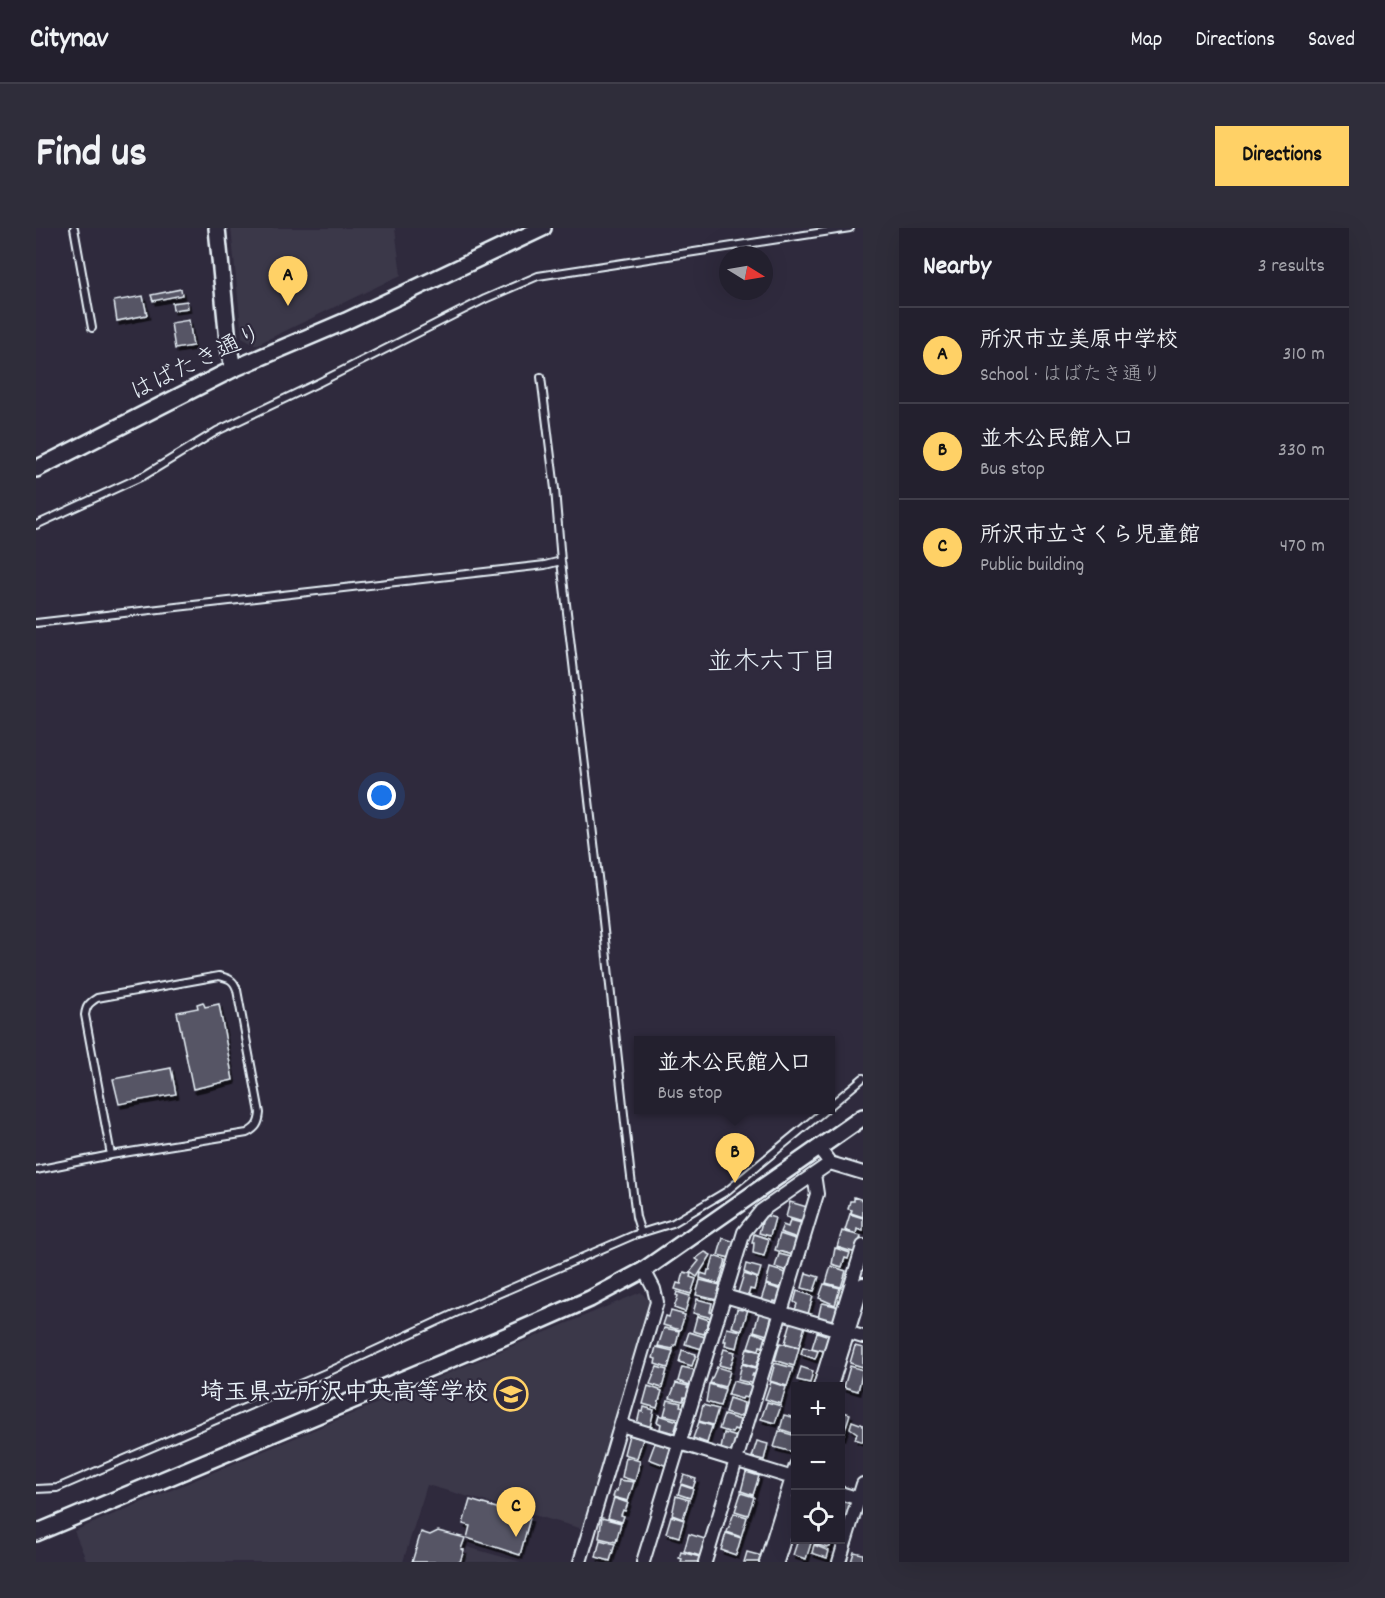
<!DOCTYPE html>
<meta charset="utf-8">
<style>
:root{--surface:#23202e;--page:#2f2d3a;--text:#f1f3f6;--muted:#a3a3aa;--line:#403e4a;--accent:#ffd166}
body{margin:0;font-family:Dekko,"Klee One",sans-serif;background:var(--page);color:var(--text)}
.controls{position:absolute;right:18px;bottom:18px;display:grid;overflow:hidden;border-radius:0px;box-shadow:0 6px 24px #0002}
.controls button{width:54px;height:54px;display:grid;place-items:center;padding:0;border:0;border-bottom:2px solid var(--line);background:var(--surface);color:var(--text);font:30px sans-serif}
.compass{position:absolute;left:683px;top:18px;width:54px;height:54px;border-radius:50%;background:var(--surface);box-shadow:0 6px 24px #0002;rotate:101deg}
.you{position:absolute;left:346px;top:568px;width:21px;height:21px;margin:-15px;border:4px solid #fff;border-radius:50%;background:#1a73e8;box-shadow:0 0 0 9px #1a73e833}
.badge{display:grid;place-items:center;width:39px;height:39px;border-radius:50%;background:var(--accent);color:#111;font-size:20px;font-weight:700}
.pin{position:absolute;translate:-50% -50px;filter:drop-shadow(0 2px 3px #0008)}
.pin::after{content:'';position:absolute;top:32px;width:21px;height:18px;background:inherit;clip-path:polygon(0 0,100% 0,50% 100%)}
.popup{position:absolute;left:598px;top:808px;width:201px;height:78px;box-sizing:border-box;display:grid;place-content:center;border-radius:0px;background:var(--surface);filter:drop-shadow(0 2px 4px #0005);font-size:20px;white-space:nowrap;color:var(--muted)}
.popup b{font-size:22px;color:var(--text)}
.popup::after{content:'';position:absolute;left:50%;top:100%;margin-left:-12px;border:12px solid transparent;border-top-color:var(--surface)}
.list{margin:0;padding:0;list-style:none}
h2{display:flex;justify-content:space-between;align-items:center;height:78px;margin:0;padding:0 24px;font-size:26px}
h2 small{font-size:20px;font-weight:400;color:var(--muted)}
.list li{display:grid;grid-template-columns:39px 1fr auto;gap:18px;align-items:center;box-sizing:border-box;height:96px;padding:0 24px;border-top:2px solid var(--line)}
.list b{display:block;font-size:22px;white-space:nowrap}
.list p{margin:0;font-size:20px;white-space:nowrap;color:var(--muted)}
.list em{font-size:20px;font-style:normal;color:var(--muted)}
.icon{flex:none;width:33px;height:33px;fill:none;stroke:currentColor;stroke-width:2;stroke-linecap:round;stroke-linejoin:round}
.map{position:relative;flex:none;width:827px;height:1334px;overflow:hidden;border-radius:0px}
header{display:flex;align-items:center;gap:36px;box-sizing:border-box;height:84px;padding:0 30px;background:var(--surface);border-bottom:2px solid var(--line)}
header strong{font-size:28px}
nav{display:flex;gap:33px;margin-inline-start:auto;font-size:21px}
.intro{display:flex;align-items:center;justify-content:space-between;box-sizing:border-box;height:144px;padding:0 36px}
h1{margin:0;font-size:42px}
.button{padding:15px 27px;border-radius:0px;background:var(--accent);color:#111;font-size:21px;font-weight:700}
main{display:flex;gap:36px;padding:0 36px}
aside{flex:1;background:var(--surface);border-radius:0px;box-shadow:0 6px 24px #0002}
.map>svg:first-child{display:block}
.built{fill:#3b3749}
.building{fill:#575565;stroke:#e8f1f8;stroke-width:1.5;filter:url(#shadow)}
.lines{fill:none;stroke-linecap:round;stroke-linejoin:round}
.service-casing{stroke:#e8f1f8;stroke-width:10}
.minor-casing{stroke:#e8f1f8;stroke-width:16}
.tertiary-casing{stroke:#e8f1f8;stroke-width:20}
.service{stroke:#2f2a3d;stroke-width:6}
.minor{stroke:#2f2a3d;stroke-width:12}
.tertiary{stroke:#2f2a3d;stroke-width:15}
.labels{text-anchor:middle;dominant-baseline:central;stroke-width:4.5;stroke-linejoin:round;paint-order:stroke}
.street-label{font-size:24px;fill:#e8f1f8;stroke:#2f2a3d}
.poi-label{font-size:24px;font-weight:bold;fill:#e8f1f8;stroke:#2f2a3d;text-anchor:end}
.neighbourhood-label{font-size:26px;fill:#e8f1f8;stroke:#2f2a3d}
</style>
<header>
<strong>Citynav</strong>
<nav><a>Map</a><a>Directions</a><a>Saved</a></nav>
</header>
<div class="intro"><h1>Find us</h1><a class="button">Directions</a></div>
<main>
<div class="map">
<svg width="827" height="1334" viewBox="0 0 827 1334">
<defs>
<filter id="shadow"><feDropShadow dx="2.5" dy="4" stdDeviation="0" flood-color="#0009"/></filter>
</defs>
<rect width="100%" height="100%" fill="#2f2a3d"/>
<filter id="ink" filterUnits="userSpaceOnUse"><feTurbulence type="fractalNoise" baseFrequency=".0167" numOctaves="2"/><feDisplacementMap in="SourceGraphic" scale="12" xChannelSelector="R" yChannelSelector="G"/><feConvolveMatrix kernelMatrix="1 2 1 2 8 2 1 2 1" color-interpolation-filters="sRGB"/></filter>
<g filter="url(#ink)">
<!-- built -->
<path class="built" d="M195 0H359L365 47 220 117 206 109Z
M605 1064 614 1074 547 1301 391 1257 367 1334H51L38 1303Z
M431 1319 485 1334H427Z"/>
<!-- building -->
<path class="building" d="M145 61 146 67 117 73 115 67Z
M107 68 111 87 81 93 78 73Z
M151 73 152 80 137 82 136 75Z
M153 92 157 118 139 121 135 95Z
M167 774 169 779 183 776 197 852 157 861 141 784 162 780 161 776Z
M135 840 140 866 83 876 77 851Z
M818 969 827 972V989L815 985 816 982 812 981 814 973H818Z
M754 974 771 979 767 994 750 989Z
M814 986 827 990V1003L821 1001 820 1006 809 1002Z
M728 987 739 990 734 1008 723 1005Z
M754 992 765 995 761 1010 744 1004 747 997 752 999Z
M806 1003 825 1008 820 1025 801 1019Z
M718 1006 733 1011 728 1028 717 1025 718 1015H716Z
M744 1006 762 1012 757 1027 739 1022Z
M687 1010 699 1014 694 1030 682 1027Z
M799 1020 814 1025 812 1031 809 1030 806 1039 796 1036Z
M669 1024 675 1027 661 1049 654 1044 663 1033 660 1031 662 1029Z
M743 1026 755 1029 751 1043 739 1039Z
M678 1028 690 1032 683 1056 664 1050 665 1045 671 1047 672 1042H674Z
M710 1036 725 1040 722 1050 708 1044Z
M795 1038 810 1043 805 1059 790 1055Z
M734 1040 750 1045 744 1060 730 1056Z
M648 1044 655 1046 654 1049 660 1051 655 1066 639 1061 641 1055 645 1056Z
M770 1045 783 1049 778 1063 766 1060Z
M708 1046 721 1050 718 1062 714 1061 712 1068 702 1065Z
M664 1052 684 1057 681 1072 660 1067Z
M788 1056 804 1060 799 1077 783 1070Z
M730 1057 746 1062 742 1074 738 1073 737 1076 725 1072Z
M761 1063 777 1068 772 1086 759 1082 761 1076 758 1074Z
M641 1064 654 1068 649 1084 638 1080 642 1068 640 1067Z
M661 1071 676 1075 674 1084 677 1085 676 1090 657 1085Z
M787 1075 803 1079 799 1092 782 1090 785 1077Z
M707 1080 712 1081 706 1102 696 1099 701 1081 706 1082Z
M635 1083 649 1087 644 1102 627 1097 630 1088 633 1089Z
M723 1085 736 1087 731 1107 718 1103Z
M661 1088 673 1092 668 1106 657 1103Z
M755 1094 769 1098 763 1119 749 1115Z
M628 1100 643 1103 640 1117H638L637 1121 622 1118Z
M691 1100 705 1103 701 1120 689 1117 690 1113H688Z
M653 1104 669 1109 666 1121 649 1116Z
M717 1104 730 1109 728 1119 724 1118 723 1122 712 1119Z
M781 1104 793 1108 788 1123 776 1120Z
M744 1115 763 1120 758 1138 739 1132Z
M819 1118 827 1120V1139L814 1135Z
M620 1119 637 1123 632 1140 619 1136 620 1131 617 1130Z
M767 1119 782 1123 779 1131 765 1126Z
M711 1120 725 1124 720 1139 707 1135Z
M688 1121 699 1124 694 1140 683 1137Z
M646 1122 660 1126 656 1138 643 1134Z
M739 1135 757 1140 751 1158 734 1153Z
M706 1136 722 1141 720 1147 717 1146 716 1148 721 1149 719 1156 702 1152Z
M814 1138 827 1142 822 1163 808 1159Z
M621 1139 631 1142 626 1160 614 1156Z
M646 1139 659 1142 654 1157 642 1153Z
M681 1139 694 1143 689 1159 674 1155Z
M765 1139 777 1143 774 1155 761 1152Z
M697 1153 717 1158 712 1170 707 1169 706 1171 692 1167Z
M735 1154 750 1159 745 1176 729 1171Z
M640 1155 652 1158 651 1160 654 1161 652 1170 648 1169 647 1173 634 1170Z
M673 1156 689 1161 684 1178 670 1174Z
M612 1158 626 1163 621 1180 607 1176Z
M693 1170 708 1175 706 1187 703 1189 689 1185Z
M632 1172 645 1175 644 1178 649 1179 645 1191 628 1187Z
M731 1174 745 1178 739 1195 725 1191Z
M667 1177 682 1181 677 1197 663 1193Z
M608 1179 618 1182 614 1199 601 1196 604 1183 607 1184Z
M804 1183 814 1186 807 1208 804 1207Z
M623 1187 642 1193 638 1205 624 1201 625 1196 621 1194Z
M688 1187 704 1192 701 1202 698 1201 696 1205 683 1201Z
M748 1187 760 1190 759 1206 744 1201Z
M816 1193 827 1197V1214L819 1211 821 1205 814 1200Z
M663 1194 676 1198 671 1215 657 1210Z
M743 1203 760 1208 757 1224 738 1219Z
M688 1205 701 1209 697 1224 685 1221Z
M593 1207 607 1211 601 1230 588 1226Z
M721 1213 732 1216 728 1232 716 1229Z
M619 1215 636 1220 631 1238 613 1231Z
M590 1229 604 1233 599 1253 586 1249Z
M710 1244 723 1248 717 1267 705 1263Z
M648 1247 660 1251 657 1260 645 1256Z
M583 1252 598 1254 592 1273 577 1269 579 1263H581Z
M645 1257 657 1261 654 1270 642 1266Z
M705 1265 718 1269 712 1287 699 1283Z
M640 1268 653 1272 647 1291 636 1287Z
M578 1270 592 1275 589 1283 587 1282 585 1287 588 1288 586 1294 572 1290Z
M804 1271 815 1274 808 1295 804 1294Z
M434 1272 494 1290 484 1327 431 1310 434 1298 427 1296Z
M698 1285 711 1289 705 1309 691 1304Z
M635 1288 648 1292 643 1309 630 1305Z
M566 1290 585 1295 580 1314 563 1310Z
M402 1303 429 1310 425 1321 428 1322 424 1334H376L385 1304 394 1307Z
M690 1305 705 1310 700 1327 685 1322Z
M653 1306 669 1311 664 1328 648 1323Z
M564 1312 579 1316 574 1333 560 1329Z
M762 1312H776L770 1331 757 1327Z
M780 1312H796L794 1319 791 1320 779 1316Z
M778 1317 793 1323 791 1330 776 1325Z
M645 1324 664 1329 663 1334H645L646 1331 643 1330Z
M711 1324 726 1328 724 1334H708Z
M818 1324 827 1326V1334H815Z"/>
<g class="lines">
<!-- service casing -->
<g class="service-casing">
<path id="service" d="M38 0 56 100
M505 149 519 261 525 333 564 666 594 941 600 989 605 1005
M0 297 109 247 181 203 284 154 449 71 502 48 814 0
M0 395 509 337 525 333
M795 877 827 850
M0 942 75 927 211 905C220 900 223 896 224 885L201 762C198 752 193 750 183 748L61 770C53 775 50 778 49 787L75 927
M0 1261 21 1260 294 1143 448 1072 598 1007 637 995 691 963 789 882"/>
</g>
<!-- minor casing -->
<g class="minor-casing">
<path id="minor" d="M783 920 794 935 827 945
M689 1068 827 1109
M784 1158 827 1018
M795 1158 827 1056
M585 1197 760 1251
M804 1265 827 1272
M544 1334 621 1074 618 1061 608 1042
M607 1334 708 1004 725 983 794 935
M669 1334 781 966 778 946
M730 1334 760 1237
M741 1334 760 1274
M803 1334 827 1256"/>
</g>
<!-- tertiary casing -->
<g class="tertiary-casing">
<path id="tertiary" d="M181 0 192 113 197 141
M0 241 197 141 310 93 507 0
M0 1305 463 1111 554 1071 608 1042 827 889"/>
</g>
<!-- service -->
<use href="#service" class="service"/>
<!-- minor -->
<use href="#minor" class="minor"/>
<!-- tertiary -->
<use href="#tertiary" class="tertiary"/>
</g>
</g>
<!-- icons -->
<defs>
<g id="school-ring" transform="scale(1.725)"><circle r="9.5" fill="#2f2a3d" stroke="#ffd166" stroke-width="1.5"/><path d="M0-5L7-2L0 1L-7-2ZM-4 1L0 2.5L4 1V4Q0 6-4 4Z" fill="#ffd166"/></g>
</defs>
<g fill-rule="evenodd">
<use href="#school-ring" x="475" y="1166"/>
</g>
<g class="labels">
<!-- street labels -->
<g class="street-label">
<text transform="translate(161 136) rotate(-26)">はばたき通り</text>
</g>
<!-- poi labels -->
<g class="poi-label">
<text x="452" y="1166">埼玉県立所沢中央高等学校</text>
</g>
<!-- neighbourhood labels -->
<g class="neighbourhood-label">
<text x="736" y="435">並木六丁目</text>
</g>
</g>
</svg>
<div class="controls">
<button>+</button>
<button>−</button>
<button><svg class="icon" aria-label="locate" viewBox="0 0 24 24"><circle cx="12" cy="12" r="6"/><path d="M12 2v4M12 18v4M2 12h4M18 12h4"/></svg></button>
</div>
<svg class="compass" viewBox="-18 -18 36 36"><path d="M0-13l5 13h-10z" fill="#e53935"/><path d="M0 13l5-13h-10z" fill="#a3a3aa"/></svg>
<div class="you"></div>
<div class="pin badge" style="left:252px;top:78px">A</div>
<div class="pin badge" style="left:699px;top:955px">B</div>
<div class="popup"><b>並木公民館入口</b>Bus stop</div>
<div class="pin badge" style="left:480px;top:1309px">C</div>
</div>
<aside>
<h2>Nearby<small>3 results</small></h2>
<ul class="list">
<li><span class="badge">A</span><div><b>所沢市立美原中学校</b><p>School · はばたき通り</p></div><em>310 m</em></li>
<li><span class="badge">B</span><div><b>並木公民館入口</b><p>Bus stop</p></div><em>330 m</em></li>
<li><span class="badge">C</span><div><b>所沢市立さくら児童館</b><p>Public building</p></div><em>470 m</em></li>
</ul>
</aside>
</main>
